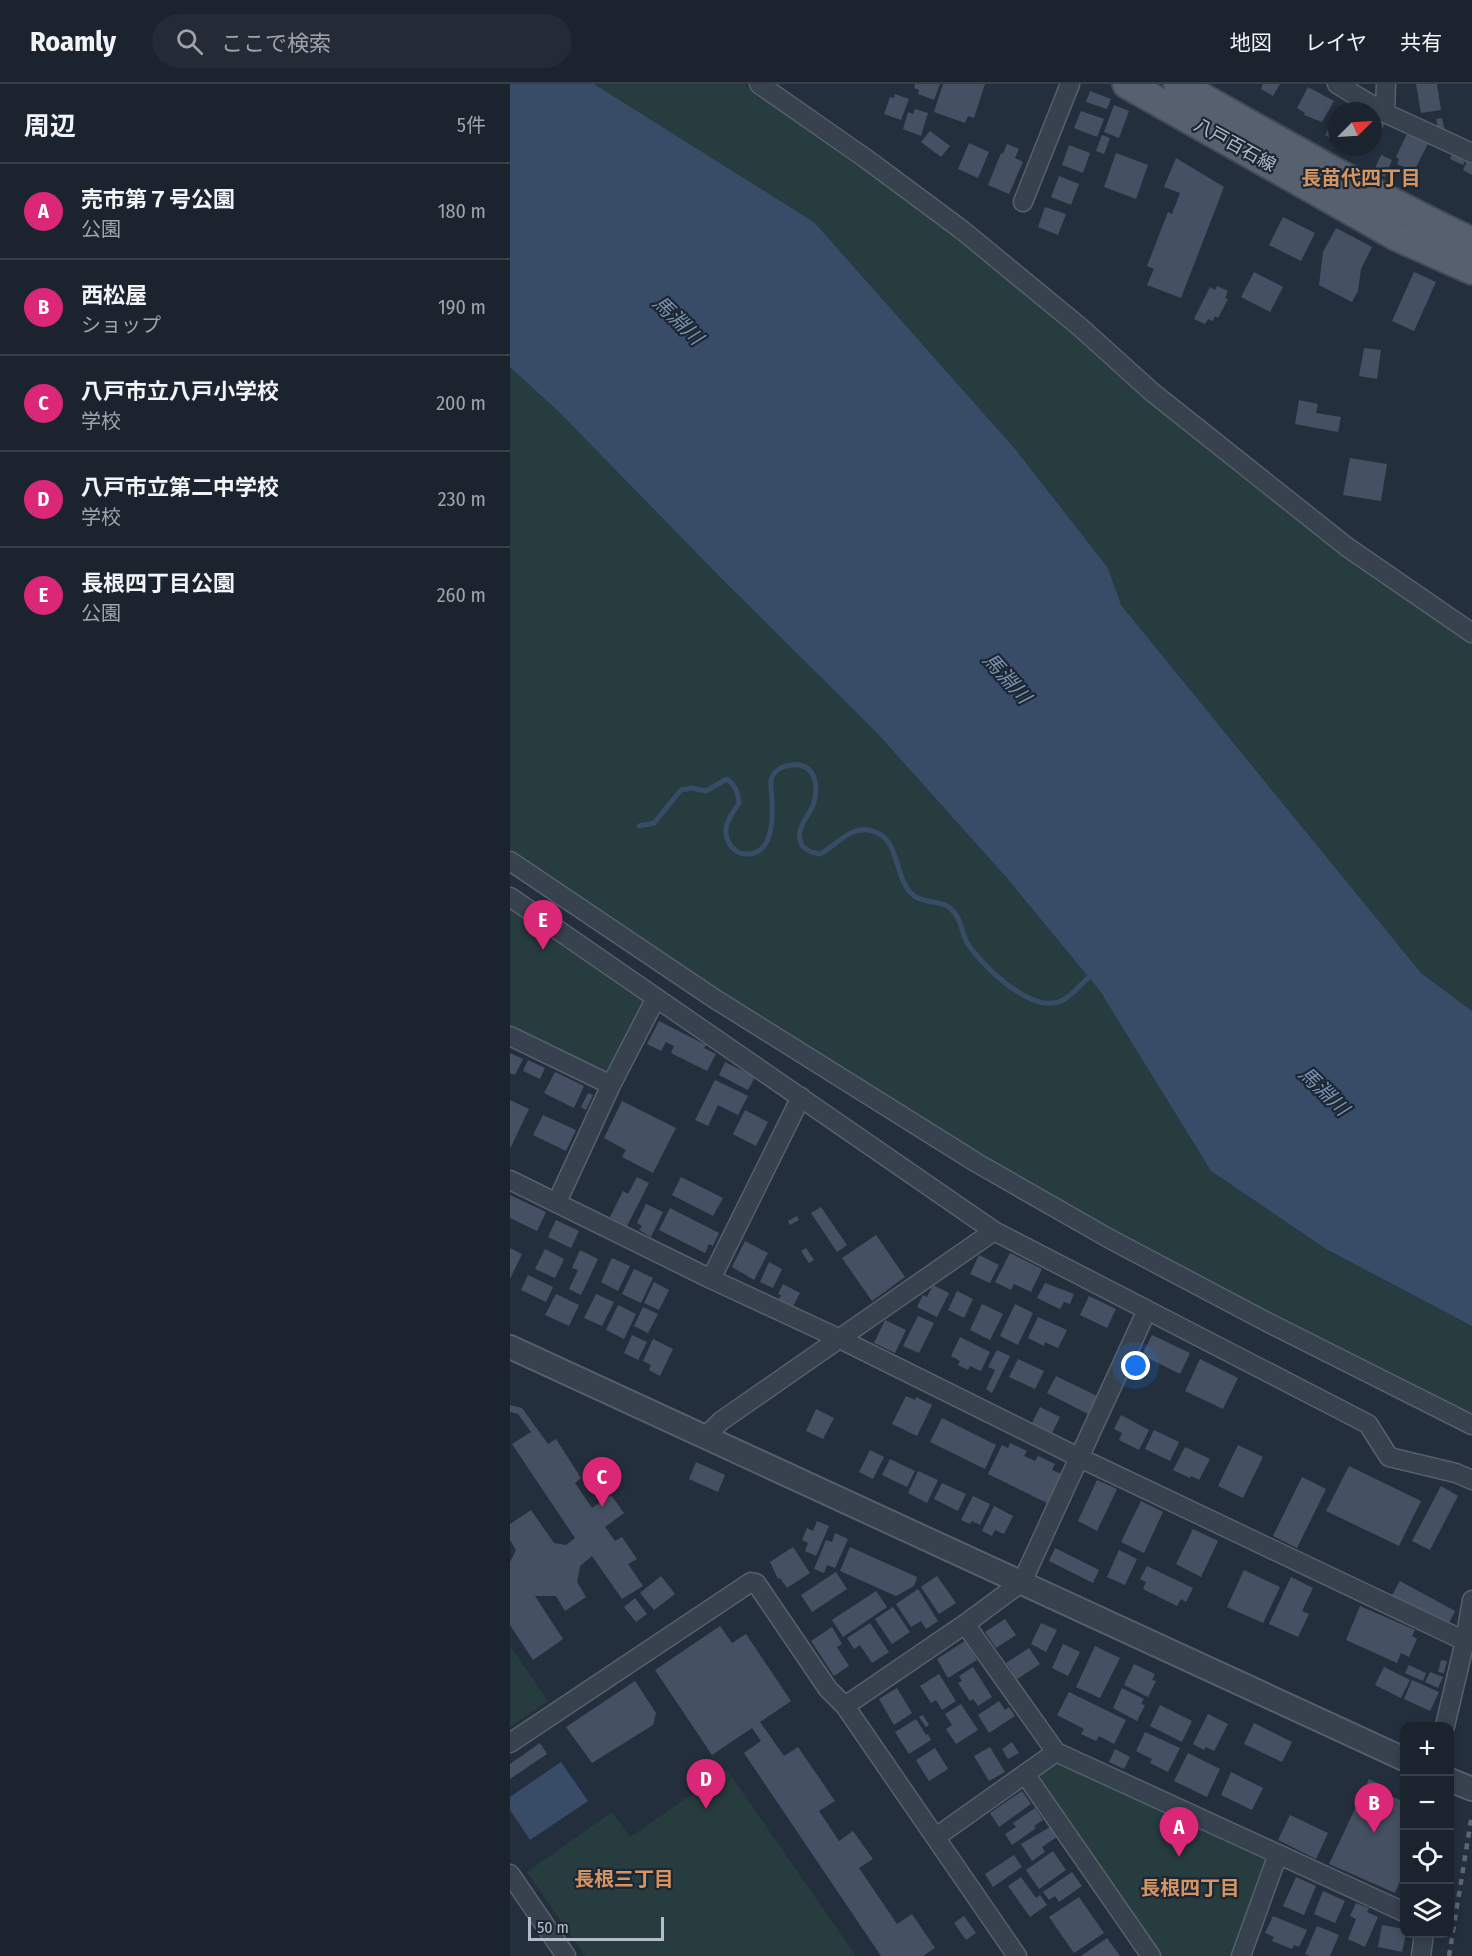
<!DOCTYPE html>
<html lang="ja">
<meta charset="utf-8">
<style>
:root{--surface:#1b232e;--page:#242b36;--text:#f1f3f6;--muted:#a0a4aa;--line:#39404a;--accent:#db2777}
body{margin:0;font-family:"Fira Sans Condensed","Noto Sans JP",sans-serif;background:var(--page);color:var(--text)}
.controls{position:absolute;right:18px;bottom:18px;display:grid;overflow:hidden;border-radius:12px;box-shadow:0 3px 9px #0003}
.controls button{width:54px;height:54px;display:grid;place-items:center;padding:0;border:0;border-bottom:2px solid var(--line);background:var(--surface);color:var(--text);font:30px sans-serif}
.compass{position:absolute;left:818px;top:18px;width:54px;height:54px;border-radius:50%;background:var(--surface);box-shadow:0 3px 9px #0003;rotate:66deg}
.scale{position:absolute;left:18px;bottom:15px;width:136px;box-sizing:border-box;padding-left:6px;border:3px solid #b4bcc9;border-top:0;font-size:16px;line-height:21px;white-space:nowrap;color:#b4bcc9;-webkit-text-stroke:4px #1d2633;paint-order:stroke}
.you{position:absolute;left:626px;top:1282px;width:21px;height:21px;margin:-15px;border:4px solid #fff;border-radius:50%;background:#1a73e8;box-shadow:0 0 0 9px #1a73e833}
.badge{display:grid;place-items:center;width:39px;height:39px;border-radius:50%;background:var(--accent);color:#fff;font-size:20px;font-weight:700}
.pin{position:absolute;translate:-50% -50px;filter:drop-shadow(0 2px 3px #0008)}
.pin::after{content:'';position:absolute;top:32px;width:21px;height:18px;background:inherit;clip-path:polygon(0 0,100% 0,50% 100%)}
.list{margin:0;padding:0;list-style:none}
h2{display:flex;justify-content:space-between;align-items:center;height:78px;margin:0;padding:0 24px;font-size:26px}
h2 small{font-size:20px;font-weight:400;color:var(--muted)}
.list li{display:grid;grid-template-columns:39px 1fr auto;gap:18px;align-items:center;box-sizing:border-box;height:96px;padding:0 24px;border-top:2px solid var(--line)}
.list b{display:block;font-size:22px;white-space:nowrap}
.list p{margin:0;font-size:20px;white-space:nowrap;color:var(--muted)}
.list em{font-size:20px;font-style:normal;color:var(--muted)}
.icon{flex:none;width:33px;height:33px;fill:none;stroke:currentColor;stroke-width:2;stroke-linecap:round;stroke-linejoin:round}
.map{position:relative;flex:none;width:962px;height:1872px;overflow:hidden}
header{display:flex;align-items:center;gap:36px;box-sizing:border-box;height:84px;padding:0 30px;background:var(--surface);border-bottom:2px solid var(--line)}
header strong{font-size:28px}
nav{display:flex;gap:33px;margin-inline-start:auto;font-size:21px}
.search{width:420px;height:54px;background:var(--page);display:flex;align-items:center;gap:15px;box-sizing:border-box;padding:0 21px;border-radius:33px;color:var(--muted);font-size:22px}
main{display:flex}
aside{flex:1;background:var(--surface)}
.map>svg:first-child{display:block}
.green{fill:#263c3f}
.water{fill:#394c67}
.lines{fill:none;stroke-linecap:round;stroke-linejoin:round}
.stream{stroke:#394c67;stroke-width:5}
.building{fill:#455162}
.minor-casing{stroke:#565f6c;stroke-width:21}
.tertiary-casing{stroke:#565f6c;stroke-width:26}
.primary-casing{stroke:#414a57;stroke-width:32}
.minor{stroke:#38414e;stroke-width:18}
.tertiary{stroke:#38414e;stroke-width:22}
.primary{stroke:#56606e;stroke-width:28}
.rail{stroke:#5a6575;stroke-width:4.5;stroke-dasharray:6 6;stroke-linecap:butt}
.labels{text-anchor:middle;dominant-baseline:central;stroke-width:4.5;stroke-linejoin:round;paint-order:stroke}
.street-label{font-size:18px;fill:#b4bcc9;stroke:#1d2633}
.neighbourhood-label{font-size:20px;font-weight:bold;fill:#d59563;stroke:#1d2633}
.water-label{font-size:20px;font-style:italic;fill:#7c92b1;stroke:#1d2633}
</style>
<header>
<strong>Roamly</strong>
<div class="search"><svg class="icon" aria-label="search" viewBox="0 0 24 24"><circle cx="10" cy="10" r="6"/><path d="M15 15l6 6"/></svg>ここで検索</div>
<nav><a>地図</a><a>レイヤ</a><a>共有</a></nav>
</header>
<main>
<aside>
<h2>周辺<small>5件</small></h2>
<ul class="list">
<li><span class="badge">A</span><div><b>売市第７号公園</b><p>公園</p></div><em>180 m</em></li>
<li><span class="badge">B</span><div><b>西松屋</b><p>ショップ</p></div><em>190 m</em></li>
<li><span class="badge">C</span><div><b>八戸市立八戸小学校</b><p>学校</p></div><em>200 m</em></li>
<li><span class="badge">D</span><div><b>八戸市立第二中学校</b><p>学校</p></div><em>230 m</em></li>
<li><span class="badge">E</span><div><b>長根四丁目公園</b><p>公園</p></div><em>260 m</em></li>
</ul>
</aside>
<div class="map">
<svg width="962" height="1872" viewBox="0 0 962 1872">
<rect width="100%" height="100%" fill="#242f3e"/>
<!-- green -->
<path class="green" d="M84 0H233L260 17 333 67 439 148 908 522 962 558V927L911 889 611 521 598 484 506 366 304 138Z
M0 283 50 329 209 492 367 649 496 793 590 907 701 1087 816 1165 962 1242V1332C845 1274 727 1216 613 1152 402 1035 198 904 0 766Z
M0 821 132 910 135 921 103 985 92 987 0 942Z
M0 1562 38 1617 0 1643Z
M552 1678 753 1770 757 1777 722 1872H652L530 1696 532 1686 542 1679Z
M217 1686 346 1872H75L17 1788 102 1728 120 1753Z"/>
<!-- water -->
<path class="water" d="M0 0H84L304 138 506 366 598 484 611 521 911 889 962 927V1242L816 1165 701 1087 590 907 496 793 367 649 209 492 50 329 0 283Z
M51 1678 78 1717 20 1756 0 1726V1713Z"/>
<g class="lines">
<!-- stream -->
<path class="stream" d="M129 742 144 739 171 706 181 704 196 707 217 695C226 702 228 709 229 719 222 730 211 743 218 757 221 764 228 770 235 770 263 772 263 735 262 716 262 707 259 701 262 693 265 687 271 683 276 682 302 675 310 697 304 719 301 728 294 735 291 744 288 750 290 755 292 762L301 768 310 770C326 762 339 743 358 746 390 751 383 787 399 807 410 821 429 815 440 824 452 834 451 849 458 860 473 883 522 930 551 917 562 912 570 901 579 893"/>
</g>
<!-- building -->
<path class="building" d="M405 0H430L424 16 408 10 409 6 404 4Z
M433 0H475L464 34 458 32 455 39 424 28Z
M753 0H770L763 12 751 5Z
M906 0H927L931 26 911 29Z
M798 3 824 17 812 38 794 31 795 29 787 24Z
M580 7 601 15 597 25 576 18Z
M385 10 399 15 391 36 374 30 380 13 384 14Z
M604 21 619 27 609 54 594 48Z
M405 25 418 29 411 52 393 45 398 28 403 30Z
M571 27 594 35 587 53 564 44Z
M863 31 876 37 866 58 863 57Z
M932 34 935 47 929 48 926 35Z
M823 37 827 40V53L825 57 815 51Z
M420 47 440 62 431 73 411 58Z
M897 50 918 60 904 87 887 80 889 75 886 73Z
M592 51 600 54 594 70 586 67Z
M459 59 479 68 468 94 448 85Z
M497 60 509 65 505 74 513 78 499 110 478 101 491 69 493 70Z
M559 61 580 69 573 89 552 81Z
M606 69 638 81 626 115 594 103Z
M871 71 882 76 875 93 864 87Z
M942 71 955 77 953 81 940 75Z
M666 74 714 103 671 214 637 201 644 185 637 182 658 128 662 130 670 109 654 103Z
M957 77 962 80V91L953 86Z
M549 92 569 100 561 121 541 113Z
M535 123 556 130 548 151 528 143Z
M773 133 805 149 791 177 759 161Z
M826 144 862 163 851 185 848 207 842 218 809 201 813 168Z
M744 188 773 203 760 228 731 213Z
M904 188 926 198 904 247 882 237Z
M707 202 718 207 715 214 718 215 708 234 705 232 703 237 698 235 695 240 684 235 700 203 705 206Z
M854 264 871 266 867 295 849 292Z
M789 316 808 320 806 329 831 333 828 348 785 340Z
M840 374 877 380 871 417 833 411Z
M149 937 196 961 194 964 206 970 197 987 161 969 164 962 156 958 151 967 137 960Z
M0 969 13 975 5 991 0 989Z
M18 976 35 984 30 995 13 987Z
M215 978 245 993 238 1006 209 991Z
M45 988 74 1002 64 1024 34 1009Z
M205 996 238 1012 228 1031 208 1021 198 1042 185 1036Z
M78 1009 83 1011 76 1026 71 1023Z
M0 1016 19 1025 0 1065Z
M112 1017 166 1044 143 1089 112 1073 116 1066 94 1054Z
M235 1026 258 1038 246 1062 223 1050Z
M33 1031 66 1046 56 1067 23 1051Z
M127 1093 139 1099 117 1142 100 1133 113 1107 118 1110Z
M171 1093 213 1114 203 1132 162 1111Z
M0 1111 36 1128 27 1147 0 1134Z
M136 1120 153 1128 141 1153 129 1146 132 1142 127 1139Z
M311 1123 337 1161 327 1168 301 1129Z
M160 1124 209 1149 203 1162 199 1160 195 1169 149 1146Z
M287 1132 289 1136 280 1141 278 1137Z
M46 1136 69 1147 61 1164 38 1153Z
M366 1151 395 1193 362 1217 332 1174Z
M235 1157 258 1169 244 1196 222 1183Z
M0 1164 12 1170 0 1195Z
M296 1164 304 1176 299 1179 291 1167Z
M35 1165 54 1175 45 1194 25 1185Z
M70 1166 88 1175 71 1211 59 1205 68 1186 62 1184Z
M500 1169 532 1185 521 1208 504 1200 501 1206 485 1198Z
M469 1171 489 1181 480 1199 460 1190Z
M102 1174 120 1182 108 1207 91 1198Z
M259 1178 272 1185 263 1204 250 1198Z
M124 1185 143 1194 131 1219 112 1210Z
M18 1191 43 1203 36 1218 11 1206Z
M144 1198 159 1206 149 1226 134 1219Z
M535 1199 564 1210 560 1220 554 1218 550 1225 527 1214Z
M273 1200 290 1209 283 1222 269 1215 271 1211 268 1210Z
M423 1201 439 1209 427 1233 407 1223 413 1211 417 1213Z
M447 1207 463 1215 454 1234 438 1226Z
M46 1210 69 1221 59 1242 35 1231Z
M86 1210 104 1218 92 1242 74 1234Z
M579 1212 606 1225 597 1244 570 1231Z
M472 1220 493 1230 480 1256 460 1246Z
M505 1220 523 1229 508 1261 490 1252Z
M108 1221 126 1230 114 1255 96 1246Z
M133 1223 148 1230 138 1249 124 1242Z
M408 1232 424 1239 409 1269 393 1262Z
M528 1233 557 1246 548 1264 535 1258 534 1262 518 1254Z
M375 1236 396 1246 385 1269 364 1259Z
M122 1251 137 1258 128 1276 114 1269Z
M642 1251 680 1269 670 1290 632 1271Z
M450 1253 480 1268 471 1287 460 1282 458 1286 448 1281 450 1277 441 1272Z
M143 1255 163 1265 150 1292 139 1286 141 1281 133 1277Z
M487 1266 500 1272 482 1309 476 1305 485 1286 478 1283Z
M508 1275 534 1287 525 1305 499 1293Z
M690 1275 728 1294 713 1325 675 1307Z
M546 1292 587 1312 578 1330 537 1309Z
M396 1312 405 1316 406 1313 422 1321 407 1352 382 1340Z
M0 1321 12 1324 38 1360 46 1355 71 1394 65 1399 82 1424 101 1411 114 1429 95 1443 105 1457 112 1453 127 1475 118 1480 133 1502 112 1515 82 1472 70 1482 67 1498 76 1513 55 1527 46 1512H25L53 1555 23 1576 0 1541V1478L6 1466 0 1456V1440L21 1426 44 1459 56 1461 65 1454 2 1360 21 1348 8 1330 0 1328Z
M530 1323 550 1333 542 1349 522 1339Z
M306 1325 324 1334 313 1355 296 1347Z
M611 1331 639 1346 629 1366 609 1356 612 1349 604 1345Z
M432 1334 486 1361 475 1385 420 1358Z
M644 1346 669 1358 660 1377 635 1365Z
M500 1359 517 1367 514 1372 525 1377 528 1372 545 1380 542 1386 551 1390 537 1419 478 1390 492 1361 498 1364Z
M728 1361 753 1373 733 1414 708 1402Z
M675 1363 700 1375 689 1396 681 1392 680 1394 663 1386Z
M360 1366 374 1373 363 1395 349 1388Z
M380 1375 405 1387 397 1403 372 1391Z
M186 1378 215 1391 208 1408 179 1395Z
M839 1382 911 1417 889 1462 816 1427Z
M408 1387 428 1396 417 1419 398 1409Z
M792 1393 816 1405 787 1464 763 1452Z
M587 1396 607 1405 587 1447 568 1437Z
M432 1399 456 1410 448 1427 424 1415Z
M931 1402 948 1412 920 1466 902 1457Z
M463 1412 480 1420 470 1441 462 1437 460 1440 451 1436Z
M631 1417 653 1428 634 1469 611 1458Z
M484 1422 503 1432 494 1450 485 1446 482 1452 472 1447Z
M307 1437 319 1442 306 1472 295 1467 298 1459 292 1456 297 1444 303 1447Z
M683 1445 708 1457 691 1493 666 1480Z
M325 1449 338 1455 325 1484 317 1481 314 1489 304 1485 316 1456 322 1458Z
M283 1463 300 1489 277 1504 270 1494 268 1495 260 1478Z
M340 1463 407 1493 404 1502 386 1512 330 1487Z
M545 1464 589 1486 583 1499 539 1477Z
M609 1466 627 1475 615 1501 597 1493Z
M637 1482 683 1504 676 1518 671 1515 667 1522 633 1505 636 1498 630 1495Z
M734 1486 770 1503 753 1539 717 1523Z
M326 1488 337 1505 302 1528 291 1511Z
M151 1492 165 1510 144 1526 130 1509Z
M427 1492 446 1519 429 1530 411 1503Z
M781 1493 803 1504 792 1527 799 1530 788 1553 759 1540Z
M890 1497 945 1527 937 1543 881 1513Z
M408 1505 428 1537 416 1545 411 1537 401 1543 386 1520Z
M366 1507 377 1523 333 1553 322 1536Z
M125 1514 137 1530 126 1538 114 1523Z
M850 1522 905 1546 902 1552 907 1555 899 1573 891 1569 887 1579 836 1556Z
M383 1523 400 1548 382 1560 365 1535Z
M495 1535 506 1551 486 1564 475 1548Z
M360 1539 379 1568 362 1579 350 1561 344 1565 337 1554Z
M531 1539 547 1546 536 1568 521 1560Z
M210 1542 222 1559 236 1550 281 1617 250 1638 274 1672 288 1663 325 1717 309 1727 329 1757 343 1747 363 1775 349 1784 387 1840 402 1830 425 1864 413 1872H371L234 1669 251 1657 242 1644 202 1671 145 1586Z
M322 1543 332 1560 327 1563 339 1582 324 1592 301 1557Z
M455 1557 467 1576 438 1594 427 1575Z
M553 1560 570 1568 558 1592 542 1584Z
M585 1562 610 1574 590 1614 566 1603Z
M519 1564 530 1580 507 1595 496 1579Z
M931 1576 937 1577 934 1589 928 1588Z
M624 1580 645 1590 642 1596 646 1597 638 1613 614 1601Z
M899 1581 916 1589 913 1597 895 1589Z
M463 1583 482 1613 468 1622 463 1615 460 1617 448 1599 452 1597 449 1592Z
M874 1583 900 1596 891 1614 865 1601Z
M920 1588 933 1593 928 1604 915 1598Z
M429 1590 446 1617 432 1626 426 1616 421 1619 410 1602Z
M902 1596 929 1608 920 1627 894 1615Z
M125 1597 146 1629 143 1641 82 1679 56 1643Z
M387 1604 402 1629 384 1641 369 1615Z
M612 1604 634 1615 631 1620 635 1621 627 1637 603 1624Z
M559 1608 616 1636 604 1660 589 1652 586 1657 571 1650 574 1645 547 1631Z
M489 1617 495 1626 499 1623 505 1632 479 1649 468 1631Z
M451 1620 468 1646 446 1660 436 1645 442 1641 435 1630Z
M650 1621 682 1637 672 1658 640 1642Z
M698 1630 718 1640 704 1667 696 1663 694 1666 683 1660Z
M413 1631 419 1641 416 1643 409 1633Z
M406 1635 416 1651 418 1650 421 1656 399 1670 385 1648Z
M744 1639 782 1658 772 1678 734 1660Z
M635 1648 670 1664 658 1688 640 1679 642 1675 626 1667Z
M502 1658 509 1669 498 1675 492 1665Z
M30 1659 37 1670 0 1695V1680Z
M480 1663 495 1688 479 1697 464 1672Z
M425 1664 438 1685 419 1697 406 1676Z
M605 1665 620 1673 614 1685 599 1678Z
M678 1669 710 1685 697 1713 664 1697Z
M721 1688 753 1704 742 1726 711 1711Z
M859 1695 870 1700 868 1706 894 1718V1788L885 1809 819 1780Z
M512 1707 521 1720 489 1743 480 1729Z
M525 1724 533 1736 524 1742 526 1744 502 1761 495 1750 506 1743 503 1739Z
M780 1731 818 1749 806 1775 768 1756Z
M540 1743 547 1753 532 1763 535 1768 522 1777 511 1760Z
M543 1767 556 1786 529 1805 516 1786Z
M504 1771 512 1783 483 1803 475 1790Z
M562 1788 572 1802 549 1818 545 1812 539 1816 533 1808Z
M511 1793 526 1814 530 1811 537 1821 520 1833 498 1802Z
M786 1793 806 1802 794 1831 773 1822Z
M813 1807 835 1817 825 1839 804 1830Z
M569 1813 594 1849 564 1869 539 1833Z
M846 1819 859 1824 857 1828 868 1833 855 1863 838 1855 846 1835 840 1832Z
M454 1832 466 1849 456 1856 444 1839Z
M763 1832 797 1846 789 1863 784 1861 782 1865 762 1857 764 1853 755 1849Z
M872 1841 894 1845 896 1850 892 1868 868 1863Z
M807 1842 829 1851 820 1872H800L795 1870Z
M597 1854 610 1872H571Z"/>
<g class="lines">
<!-- minor casing -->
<g class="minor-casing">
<path id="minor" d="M249 0 355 74 452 146 570 243 642 308 837 463 962 549
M827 0 875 29 962 69
M875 29 876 0
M513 118 560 0
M0 777 205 915 467 1079 600 1155 759 1239 962 1341
M0 813 484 1147 858 1340 879 1373 946 1389 962 1396
M0 952 101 1001
M0 1096 201 1195 328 1254 570 1374 955 1557
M47 1118 101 1001 146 914
M201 1195 291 1013
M196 1352 211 1337 484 1147
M455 1540 546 1668 894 1828
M335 1622 455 1540 512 1498 637 1226
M935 1642 955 1557 962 1516
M0 1659 241 1498 246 1499 318 1605 335 1622 507 1872
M515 1690 641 1872
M426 1753 546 1668
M0 1790 56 1872
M731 1872 768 1770
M911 1872 914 1850"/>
</g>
<!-- tertiary casing -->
<g class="tertiary-casing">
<path id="tertiary" d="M0 1263 894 1675
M940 1696 962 1705"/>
</g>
<!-- primary casing -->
<g class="primary-casing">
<path id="primary" d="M617 0 888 153 962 186
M668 0C765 55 861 110 962 158"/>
</g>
<!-- minor -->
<use href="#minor" class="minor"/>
<!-- tertiary -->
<use href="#tertiary" class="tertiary"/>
<!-- primary -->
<use href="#primary" class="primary"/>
<!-- rail -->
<path class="rail" d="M939 1872 962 1730"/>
</g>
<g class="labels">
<!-- street labels -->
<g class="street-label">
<text transform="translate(725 61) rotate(29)">八戸百石線</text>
</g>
<!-- neighbourhood labels -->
<g class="neighbourhood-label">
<text x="851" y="94">長苗代四丁目</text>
<text x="114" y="1795">長根三丁目</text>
<text x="680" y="1804">長根四丁目</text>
</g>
<!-- water labels -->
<g class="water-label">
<text transform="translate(168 236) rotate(44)">馬淵川</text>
<text transform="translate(497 594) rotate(48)">馬淵川</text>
<text transform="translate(814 1007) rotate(44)">馬淵川</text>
</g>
</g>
</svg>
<div class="controls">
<button>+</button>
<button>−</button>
<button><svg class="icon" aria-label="locate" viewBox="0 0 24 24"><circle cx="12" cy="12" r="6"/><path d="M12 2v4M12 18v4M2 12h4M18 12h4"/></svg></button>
<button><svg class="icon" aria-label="layers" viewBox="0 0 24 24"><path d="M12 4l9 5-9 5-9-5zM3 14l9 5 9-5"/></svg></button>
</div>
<svg class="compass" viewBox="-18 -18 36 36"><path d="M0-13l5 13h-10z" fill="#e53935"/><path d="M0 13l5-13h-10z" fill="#a0a4aa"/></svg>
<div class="scale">50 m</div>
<div class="you"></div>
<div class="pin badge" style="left:669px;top:1773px">A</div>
<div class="pin badge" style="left:864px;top:1749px">B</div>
<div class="pin badge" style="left:92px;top:1423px">C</div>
<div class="pin badge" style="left:196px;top:1725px">D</div>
<div class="pin badge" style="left:33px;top:866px">E</div>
</div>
</main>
